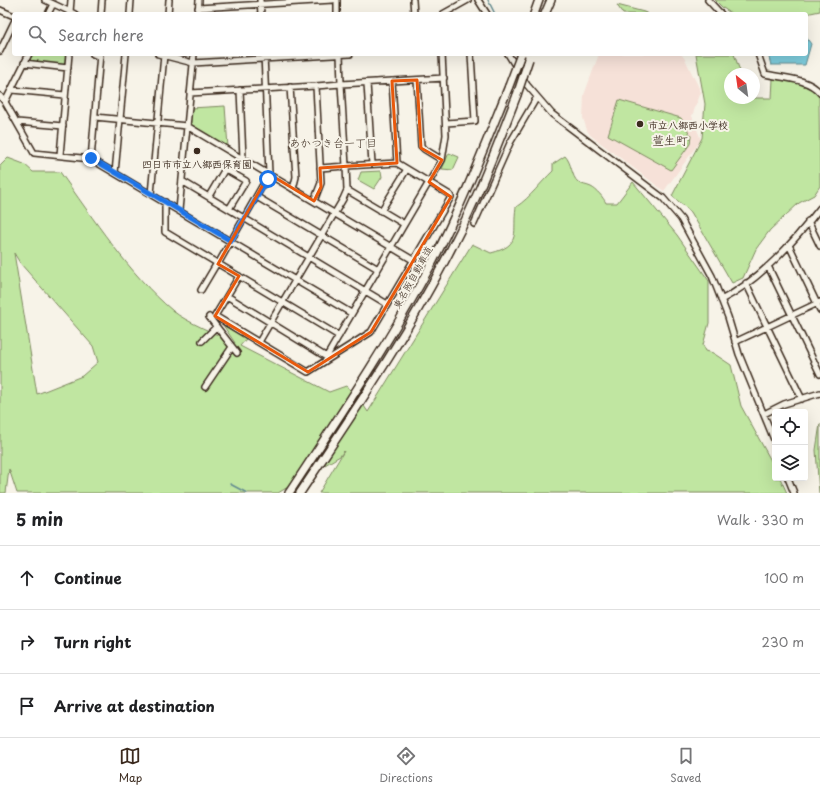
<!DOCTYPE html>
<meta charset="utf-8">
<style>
:root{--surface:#fff;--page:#f6f6f6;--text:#202124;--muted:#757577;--line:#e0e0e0;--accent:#3b2a1e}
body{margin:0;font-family:"Playpen Sans","Klee One",sans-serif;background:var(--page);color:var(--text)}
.controls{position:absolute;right:12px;bottom:12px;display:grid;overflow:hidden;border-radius:4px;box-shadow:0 4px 16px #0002}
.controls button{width:36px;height:36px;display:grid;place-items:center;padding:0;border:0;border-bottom:1px solid var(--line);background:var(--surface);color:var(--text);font:20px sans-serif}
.compass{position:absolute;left:724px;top:68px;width:36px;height:36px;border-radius:50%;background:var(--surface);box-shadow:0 4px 16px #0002;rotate:331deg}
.stop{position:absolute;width:12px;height:12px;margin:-9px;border:3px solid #1a73e8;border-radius:50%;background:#fff}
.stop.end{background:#1a73e8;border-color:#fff;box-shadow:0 1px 4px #0008}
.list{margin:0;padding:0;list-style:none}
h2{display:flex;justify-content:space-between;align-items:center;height:52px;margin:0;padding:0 16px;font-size:17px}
h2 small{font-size:13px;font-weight:400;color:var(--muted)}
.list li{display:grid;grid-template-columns:26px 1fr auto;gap:12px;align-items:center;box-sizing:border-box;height:64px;padding:0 16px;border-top:1px solid var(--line)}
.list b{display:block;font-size:15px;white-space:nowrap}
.list em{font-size:13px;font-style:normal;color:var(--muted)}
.icon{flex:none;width:22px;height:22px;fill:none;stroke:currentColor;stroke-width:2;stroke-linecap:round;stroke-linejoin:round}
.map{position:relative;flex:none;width:820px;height:493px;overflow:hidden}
.search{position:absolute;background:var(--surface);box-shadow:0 4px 16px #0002;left:12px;right:12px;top:12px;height:44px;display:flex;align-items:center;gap:10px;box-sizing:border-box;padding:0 14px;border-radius:4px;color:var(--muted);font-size:15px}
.sheet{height:244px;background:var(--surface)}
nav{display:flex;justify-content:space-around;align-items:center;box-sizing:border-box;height:56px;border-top:1px solid var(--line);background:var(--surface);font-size:11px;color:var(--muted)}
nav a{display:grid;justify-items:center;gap:2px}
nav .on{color:var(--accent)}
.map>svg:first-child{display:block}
.built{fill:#f6e1d8}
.green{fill:#c0e6a1;stroke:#7e8860;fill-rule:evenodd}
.water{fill:#7dcbdb;stroke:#638b8f}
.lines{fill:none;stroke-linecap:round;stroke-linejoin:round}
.stream{stroke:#638b8f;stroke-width:1.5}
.minor-casing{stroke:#3b2a1e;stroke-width:8}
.highway-casing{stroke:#3b2a1e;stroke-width:10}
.minor{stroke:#f7f3e8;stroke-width:5}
.highway{stroke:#f7f3e8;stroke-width:7}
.highway-bridge-casing{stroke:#3b2a1e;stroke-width:10;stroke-linecap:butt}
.highway-bridge{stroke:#f7f3e8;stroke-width:7}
.route{stroke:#1a73e8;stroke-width:5}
.marked{fill:none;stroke:#e8590c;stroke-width:3;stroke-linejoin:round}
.poi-dot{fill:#3b2a1e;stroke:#f7f3e8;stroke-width:1.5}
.labels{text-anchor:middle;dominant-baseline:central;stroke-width:4;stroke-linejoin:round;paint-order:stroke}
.poi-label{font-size:10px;font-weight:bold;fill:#3b2a1e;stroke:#f7f3e8;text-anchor:start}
.street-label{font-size:10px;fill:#3b2a1e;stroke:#f7f3e8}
.neighbourhood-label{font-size:11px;fill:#3b2a1e;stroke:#f7f3e8}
.quarter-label{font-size:12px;fill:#3b2a1e;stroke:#f7f3e8}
</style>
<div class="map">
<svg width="820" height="493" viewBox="0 0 820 493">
<rect width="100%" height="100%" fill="#f7f3e8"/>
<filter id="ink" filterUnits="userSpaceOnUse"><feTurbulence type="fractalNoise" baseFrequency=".025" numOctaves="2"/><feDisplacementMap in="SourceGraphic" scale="8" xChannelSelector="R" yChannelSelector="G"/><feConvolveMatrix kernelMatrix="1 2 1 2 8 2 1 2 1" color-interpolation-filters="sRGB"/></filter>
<g filter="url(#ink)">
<!-- built -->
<path class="built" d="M599 54H681L685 59 701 92 692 116 701 140 664 191 590 135 587 130 583 118 584 95Z"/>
<!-- green -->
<path class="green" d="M715 0H820V11L806 14H732L723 8Z
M617 5 644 12 648 14H623Z
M33 54H68L67 63 64 65 32 62 30 59Z
M696 54H734L741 74H730V98H772L773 79C790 82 808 82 819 97L820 186 814 195 799 203 770 230 756 249 743 278 732 283 691 212 672 196 702 138 705 104Z
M619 100 681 118 691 136 690 144 671 170 608 135Z
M225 106 228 147 189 123 191 108Z
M449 153 459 157 453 170 442 169Z
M565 156C572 163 571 176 578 182 582 185 587 185 591 187 597 190 603 197 606 203H617L633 182 677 235 709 281V323L703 345 706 351 713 353 731 365 741 406 775 468V478H780L787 493H319L344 451 340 456 278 493H17L9 469 6 493H0V166L8 158 24 164 33 172H60C93 218 129 274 173 311 186 322 219 335 235 343L223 325 246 339 240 346 329 392 346 386 356 394 368 412 472 244 491 253C523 245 512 232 516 207 531 197 540 183 553 171V164ZM14 253 20 263 93 346 98 362 82 376 37 394Z
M381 171 382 177 374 189 358 180 361 172Z
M820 424V493H819L816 450Z"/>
<!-- water -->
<path class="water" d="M806 37 811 44 805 65H771L768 54H806Z"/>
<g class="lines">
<!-- stream -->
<path class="stream" d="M488 0 495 14
M230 484 247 493"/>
<!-- minor casing -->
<g class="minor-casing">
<path id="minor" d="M45 0 75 14
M260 0 261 14
M337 0V14
M413 0 414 14
M478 0 487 14
M708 0 721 14
M198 8 333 0
M0 10 14 16
M70 12 71 0
M48 14 53 4
M101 14 102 0
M130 14 131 0
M168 14 169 0
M198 14 199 0
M443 14 468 0
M0 51 14 22
M93 54 100 57
M158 54 193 63 350 54
M340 54 341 84 444 78
M508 54 527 85 552 114 663 198 681 219 712 276 728 317 739 354 775 442
M758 54 765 74C782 78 809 78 820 93
M24 63 68 68
M417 80 421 146 424 149 442 160
M392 81 397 163
M367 83 372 164
M290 87 296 177 293 189
M12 90 65 95
M240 90 243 158
M190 93 316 86
M0 96 5 102 34 153 91 159 351 313
M5 102 29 54
M95 117 187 126 413 260
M17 122 63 126
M446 123 475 121 471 54
M60 155 69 54
M91 159 100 54
M115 173 126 54
M182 181 387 304
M347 190 404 224
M151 194 164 55
M209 196 225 169 246 181 229 209
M257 197 378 269
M314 201 321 183 316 86 341 84 346 166 320 168
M165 202V232L339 336
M179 210 194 54
M381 211 407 169
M808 221 820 246
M474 224 510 143 537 97
M789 245 820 310
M218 264 269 174 264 54
M768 266 820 374
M239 276 215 316 308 372 371 332 451 197 450 195 397 163 346 166 347 190 343 199 259 342
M746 283 802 399
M201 290 217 263
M227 296 328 358
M721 300C761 279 793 243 820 208
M209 317 237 353
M202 341 216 327
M735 342 820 302
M327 356 442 160 446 135 442 54
M205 387 232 347
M764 414 784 404 820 393
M788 478 794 493"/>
</g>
<!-- highway casing -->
<g class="highway-casing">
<path id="highway" d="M534 14 539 0
M545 14 551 0
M289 493C339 417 390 341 433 261 462 205 485 145 509 86
M300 493C354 412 409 332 453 245 478 197 497 146 517 95"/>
</g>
<!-- minor -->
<use href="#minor" class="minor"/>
<!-- highway -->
<use href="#highway" class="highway"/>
<!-- highway-bridge casing -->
<g class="highway-bridge-casing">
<path id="highway-bridge" d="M509 86 521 54
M517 95 529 59"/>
</g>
<!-- highway-bridge -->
<use href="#highway-bridge" class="highway-bridge"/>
</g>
</g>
<g class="lines" filter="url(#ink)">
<!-- route -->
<path class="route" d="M91 158 231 241 268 179"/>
</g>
<!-- marked area -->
<path class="marked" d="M417 80 421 148 442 160 429 182 451 197 371 332 308 372 215 316 239 276 218 264 269 174 314 201 321 187 320 168 397 163 392 81Z"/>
<!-- markers -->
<g class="poi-dot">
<circle cx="640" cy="124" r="4"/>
<circle cx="197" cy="151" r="4"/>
</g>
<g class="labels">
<!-- poi labels -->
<g class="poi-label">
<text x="648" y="124">市立八郷西小学校</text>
<text x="197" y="163" text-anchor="middle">四日市市立八郷西保育園</text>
</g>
<!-- street labels -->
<g class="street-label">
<text transform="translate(412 277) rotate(-61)">東名阪自動車道</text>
</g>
<!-- neighbourhood labels -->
<g class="neighbourhood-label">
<text x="333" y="142">あかつき台一丁目</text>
</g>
<!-- quarter labels -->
<g class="quarter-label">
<text x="670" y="140">萱生町</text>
</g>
</g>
</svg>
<div class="controls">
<button><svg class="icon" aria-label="locate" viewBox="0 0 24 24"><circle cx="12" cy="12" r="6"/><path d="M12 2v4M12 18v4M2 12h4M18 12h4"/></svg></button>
<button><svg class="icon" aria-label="layers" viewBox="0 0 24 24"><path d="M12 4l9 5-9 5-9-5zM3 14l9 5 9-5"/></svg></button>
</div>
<svg class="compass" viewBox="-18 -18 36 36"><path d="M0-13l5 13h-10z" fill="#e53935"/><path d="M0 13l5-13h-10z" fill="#757577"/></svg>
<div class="stop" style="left:268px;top:179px"></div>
<div class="stop end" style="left:91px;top:158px"></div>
<div class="search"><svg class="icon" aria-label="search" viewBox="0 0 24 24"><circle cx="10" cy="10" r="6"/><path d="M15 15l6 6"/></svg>Search here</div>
</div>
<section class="sheet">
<h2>5 min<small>Walk · 330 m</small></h2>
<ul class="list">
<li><svg class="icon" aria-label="ahead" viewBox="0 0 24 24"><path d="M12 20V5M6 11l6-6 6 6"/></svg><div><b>Continue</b></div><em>100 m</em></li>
<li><svg class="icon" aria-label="right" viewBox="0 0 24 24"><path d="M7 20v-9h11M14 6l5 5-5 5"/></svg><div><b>Turn right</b></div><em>230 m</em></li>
<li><svg class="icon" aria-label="arrive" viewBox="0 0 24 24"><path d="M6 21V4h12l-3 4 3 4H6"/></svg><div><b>Arrive at destination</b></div></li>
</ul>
</section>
<nav>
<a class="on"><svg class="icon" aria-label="map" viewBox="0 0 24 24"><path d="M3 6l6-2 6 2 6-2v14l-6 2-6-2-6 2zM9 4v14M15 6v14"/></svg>Map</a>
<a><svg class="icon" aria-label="directions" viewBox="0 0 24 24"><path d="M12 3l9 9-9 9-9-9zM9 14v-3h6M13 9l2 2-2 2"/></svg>Directions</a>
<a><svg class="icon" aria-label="saved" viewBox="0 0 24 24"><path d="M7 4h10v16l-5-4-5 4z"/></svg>Saved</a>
</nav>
